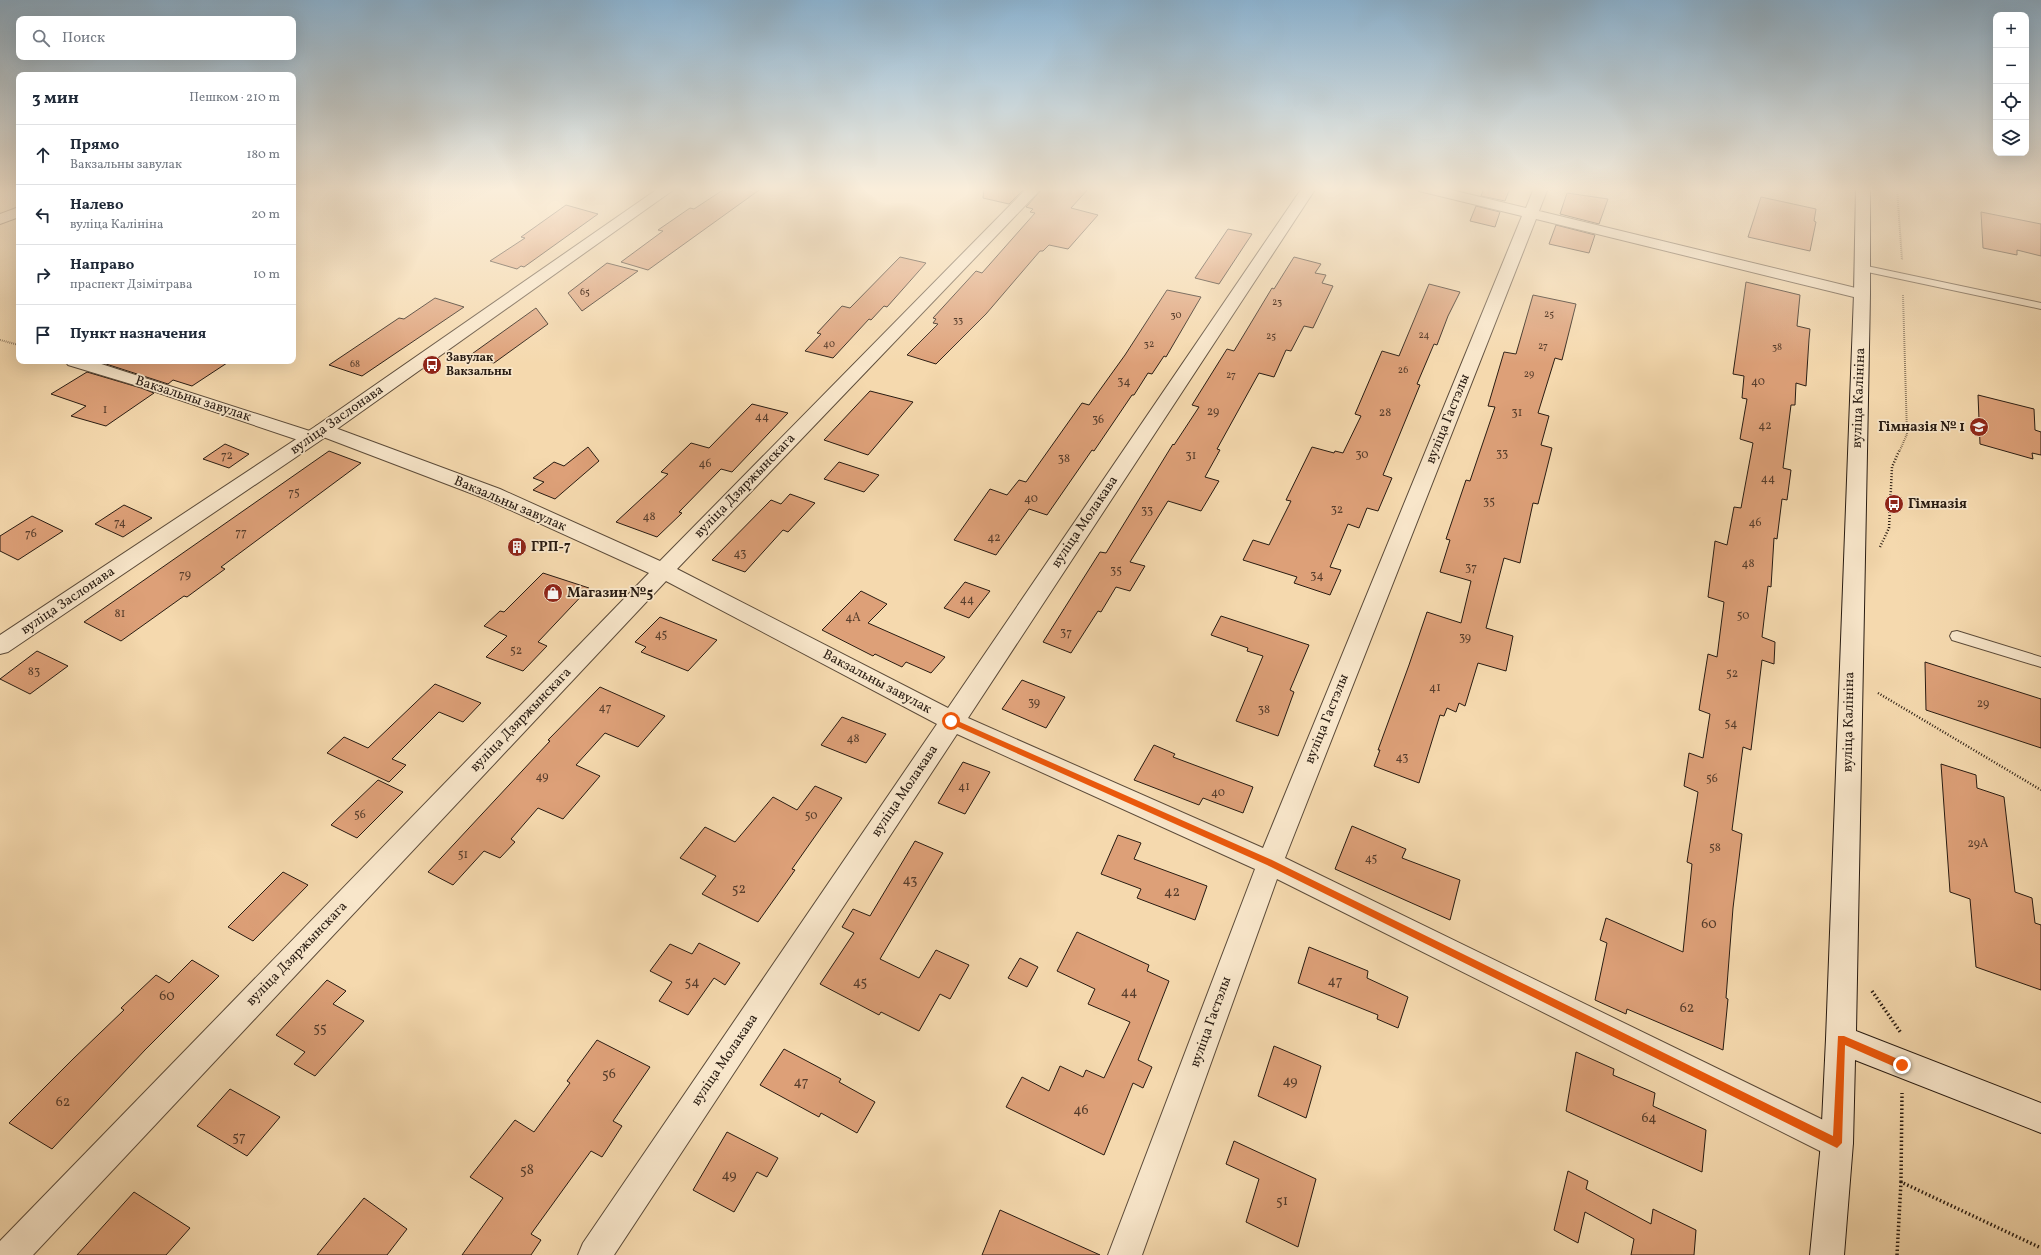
<!DOCTYPE html>
<html lang="ru">
<meta charset="utf-8">
<style>
:root{--surface:#fff;--page:#f2f2f3;--text:#1f2937;--muted:#747a83;--line:#e0e1e3}
body{margin:0;font-family:Vollkorn,serif;background:var(--page);color:var(--text)}
.controls{position:absolute;right:12px;top:12px;display:grid;overflow:hidden;border-radius:8px;box-shadow:0 4px 16px #0002}
.controls button{width:36px;height:36px;display:grid;place-items:center;padding:0;border:0;border-bottom:1px solid var(--line);background:var(--surface);color:var(--text);font:20px sans-serif}
.stop{position:absolute;width:12px;height:12px;margin:-9px;border:3px solid #ea580c;border-radius:50%;background:#fff}
.stop.end{background:#ea580c;border-color:#fff;box-shadow:0 1px 4px #0008}
.list{margin:0;padding:0;list-style:none}
h2{display:flex;justify-content:space-between;align-items:center;height:52px;margin:0;padding:0 16px;font-size:17px}
h2 small{font-size:13px;font-weight:400;color:var(--muted)}
.list li{display:grid;grid-template-columns:26px 1fr auto;gap:12px;align-items:center;box-sizing:border-box;height:60px;padding:0 16px;border-top:1px solid var(--line)}
.list b{display:block;font-size:15px;white-space:nowrap}
.list p{margin:0;font-size:13px;white-space:nowrap;color:var(--muted)}
.list em{font-size:13px;font-style:normal;color:var(--muted)}
.icon{flex:none;width:22px;height:22px;fill:none;stroke:currentColor;stroke-width:2;stroke-linecap:round;stroke-linejoin:round}
.map{position:relative;flex:none;width:2041px;height:1255px;overflow:hidden}
.search{position:absolute;background:var(--surface);box-shadow:0 4px 16px #0002;left:16px;top:16px;width:280px;height:44px;display:flex;align-items:center;gap:10px;box-sizing:border-box;padding:0 14px;border-radius:8px;color:var(--muted);font-size:15px}
.panel{position:absolute;background:var(--surface);box-shadow:0 4px 16px #0002;left:16px;top:72px;width:280px;height:292px;border-radius:8px}
.map>svg:first-child{display:block}
.building{fill:#dda078;stroke:#291c12}
.lines{fill:none;stroke-linecap:round;stroke-linejoin:round}
.service-casing{stroke:#5c4b39;stroke-width:2}
.minor-casing{stroke:#5c4b39;stroke-width:2}
.tertiary-casing{stroke:#5c4b39;stroke-width:2}
.secondary-casing{stroke:#291c12;stroke-width:2}
.path-far2{stroke:#291c12;stroke-width:2;stroke-dasharray:0.5 1.5;stroke-linecap:butt}
.path-far1{stroke:#291c12;stroke-width:2.5;stroke-dasharray:1 2;stroke-linecap:butt}
.path{stroke:#291c12;stroke-width:3.5;stroke-dasharray:1.5 2.5;stroke-linecap:butt}
.service{fill:#f8e6ca;fill-rule:evenodd}
.minor{fill:#f8e6ca;fill-rule:evenodd}
.tertiary{fill:#f8e6ca;fill-rule:evenodd}
.secondary{fill:#f8e6ca;fill-rule:evenodd}
.route{fill:#ea580c}
.labels{text-anchor:middle;dominant-baseline:central;stroke-width:3.5;stroke-linejoin:round;paint-order:stroke}
.far-number-label{font-size:10px;fill:#563d2c}
.far-poi-label{font-size:12px;font-weight:bold;fill:#291c12;stroke:#f8e6ca;text-anchor:start}
.number-label{font-size:12px;fill:#563d2c}
.street-label{font-size:14px;fill:#291c12;stroke:#f8e6ca}
.poi-label{font-size:14px;font-weight:bold;fill:#291c12;stroke:#f8e6ca;text-anchor:start}
.near-number-label{font-size:14px;fill:#563d2c}
</style>
<div class="map">
<svg width="2041" height="1255" viewBox="0 0 2041 1255">
<rect width="100%" height="100%" fill="#f5d9ae"/>
<filter id="stains"><feTurbulence type="fractalNoise" baseFrequency=".005" numOctaves="4"/><feColorMatrix values="0 0 0 0 .2 0 0 0 0 .09 0 0 0 0 .02 0 0 0 .5 -.17"/></filter>
<radialGradient id="worn" r=".72"><stop offset=".6" stop-color="#630" stop-opacity="0"/><stop offset="1" stop-color="#630" stop-opacity=".3"/></radialGradient>
<!-- building -->
<path class="building" d="M726 188H762L648 270 621 262 663 231 658 230 690 208 694 209Z
M984 188H1025L1009 204 983 198Z
M1043 188H1089L1071 208 1098 215 1068 249 1049 245 1043 251H1040L986 314 936 364 907 355 938 324 933 323 936 319 933 318 976 271 982 273 1035 213 1030 212 1033 209 1026 207Z
M1484 188H1510L1505 201 1481 196Z
M1567 193 1608 199 1599 224 1560 214Z
M1761 197 1816 209 1814 221 1816 222 1810 251 1748 237Z
M566 205 598 214 524 267 521 266 517 269 490 261 525 238 521 237Z
M1476 206 1500 212 1495 227 1470 221Z
M1981 212 2041 224V256L2017 250V255L1983 248Z
M1556 225 1595 235 1589 253 1549 244Z
M1228 229 1252 234 1219 284 1195 278Z
M900 257 926 263 887 307 884 306 871 320 869 319 833 358 805 351 821 334 817 333 842 306 850 308Z
M1294 257 1321 264 1315 273 1326 275 1322 283 1333 286 1313 328 1304 326 1291 351 1286 350 1274 377 1259 373 1217 449 1220 450 1205 477 1219 481 1201 511 1168 501 1130 562 1145 566 1130 591 1116 587 1101 612 1098 611 1071 653 1043 642 1100 552 1106 553 1173 444 1174 445 1199 407 1192 405 1227 349 1234 351 1272 288 1274 289Z
M607 263 638 271 582 311 568 293Z
M1746 282 1800 295 1797 326 1810 329 1809 339 1806 386 1796 383 1795 405H1791L1783 468 1791 470 1787 500 1782 499 1777 539 1774 538 1771 587 1768 586 1762 637 1775 642 1774 664 1762 660 1751 750 1743 747 1732 830 1742 834 1733 908 1726 998 1728 999 1723 1050 1627 1009 1626 1014 1595 1000 1607 943 1600 940 1606 918 1683 952 1692 864 1687 862 1698 792 1684 786 1689 753 1703 758 1710 714 1699 710 1708 654 1717 657 1724 602 1708 597 1715 541 1727 545 1734 507 1741 508 1753 443 1740 439 1747 399 1742 398 1744 376 1733 374Z
M1429 284 1460 292 1448 316 1437 345 1434 344 1417 384 1420 385 1383 475 1392 478 1378 511 1367 508 1359 528 1348 524 1330 567 1341 570 1330 595 1294 583 1297 577 1243 560 1253 540 1269 545 1291 501 1286 500 1312 447 1334 453 1335 451 1343 453 1361 416 1355 414 1382 351 1399 356Z
M1167 290 1201 297 1166 357 1164 356 1152 374 1148 373 1134 395H1132L1094 451 1092 450 1047 515 1029 509 996 555 954 540 990 489 1007 495 1019 480 1026 482 1082 403 1089 405 1125 355Z
M1533 295 1576 304 1562 360 1555 358 1538 413 1549 416 1541 445 1552 448 1538 504 1533 503 1520 563 1504 558 1486 628 1513 636 1506 671 1478 663 1465 706 1459 703 1456 712 1447 708 1444 716 1440 715 1419 783 1374 766 1380 750H1378L1409 665 1427 612 1461 623 1471 581 1440 572 1450 540 1446 539 1466 480 1470 481 1495 407 1488 406 1504 352 1516 354Z
M435 298 464 307 362 376 329 365 399 318 404 319Z
M536 308 548 324 494 363 469 356Z
M106 361H230L192 386 173 380 168 384 103 363Z
M87 372 141 388 154 393 106 426 71 416 86 406 51 394Z
M870 391 913 402 868 455 824 440Z
M1978 395 2034 409 2035 430 2041 432V455L2032 453 2033 459 1980 444Z
M752 404 788 413 732 472 721 469 679 512 682 513 657 537 616 522 668 474 661 472 691 443 709 448Z
M225 444 249 454 229 468 203 459Z
M588 447 599 461 555 499 533 490 544 482 533 478 554 462 564 466Z
M329 451 361 463 221 567 225 569 187 597 184 596 121 641 84 622Z
M839 462 879 475 864 492 824 479Z
M790 494 815 503 788 532 783 530 745 572 712 560 771 500 781 504Z
M124 505 152 518 123 537 95 524Z
M32 516 63 531 18 560 0 551V536Z
M543 573 589 588 538 642 547 646 523 671 486 657 507 636 484 626 500 611 504 612Z
M965 582 990 591 969 618 944 608Z
M861 591 887 604 868 623 945 657 931 673 906 662 902 667 875 654 873 656 822 630Z
M1221 616 1309 645 1290 690 1294 692 1278 736 1236 721 1263 656 1247 651 1248 648 1211 635Z
M660 617 717 640 688 671 641 652 646 647 635 642Z
M37 651 68 666 30 694 0 679Z
M1925 662 2041 699V748L1926 710Z
M1022 680 1065 697 1046 728 1002 709Z
M435 684 481 703 463 722 439 712 392 759 406 765 389 782 327 753 344 737 368 748Z
M600 687 665 716 638 747 605 733 576 765 600 776 563 819 538 808 511 839 515 842 500 858 484 851 453 885 428 872 550 741 548 740Z
M842 717 886 734 866 763 821 745Z
M1154 745 1175 754 1173 757 1253 787 1243 813 1203 798 1199 805 1134 780Z
M963 762 990 772 965 814 938 803Z
M1941 764 1976 775 1977 788 2004 797 2015 892 2032 898 2035 923 2041 925V990L1976 967 1970 899 1950 892Z
M378 780 403 792 357 838 331 825Z
M815 786 842 798 792 869 795 870 758 922 702 894 716 876 680 858 705 827 735 842 773 797 797 810Z
M1352 826 1406 849 1402 858 1460 880 1450 920 1335 869Z
M1118 835 1141 843 1134 859 1207 886 1195 920 1137 898 1141 889 1101 874Z
M915 841 943 853 880 959 919 978 936 950 969 965 950 999 940 994 919 1031 881 1012 879 1015 820 984 854 933 842 927 853 909 870 916Z
M283 872 308 885 253 941 228 927Z
M1077 932 1149 965 1147 971 1169 981 1138 1060 1152 1067 1143 1088 1133 1083 1104 1155 1006 1107 1022 1077 1049 1091 1060 1066 1083 1077 1086 1070 1104 1078 1130 1022 1088 1004 1095 989 1057 971Z
M699 943 740 963 725 985 714 978 688 1015 659 1001 672 982 650 971 670 944 692 954Z
M1309 947 1368 971 1367 978 1408 997 1398 1028 1377 1019 1378 1015 1298 983Z
M1020 958 1038 967 1027 987 1008 978Z
M192 960 219 976 145 1050 52 1149 9 1123 74 1058 124 1010 121 1008 156 975 169 983Z
M327 980 346 991 333 1004 364 1021 315 1076 294 1064 305 1052 276 1035Z
M597 1040 650 1067 613 1121 622 1126 602 1157 591 1151 531 1234 541 1240 531 1255H462L503 1198 470 1177 515 1120 534 1132 570 1083 567 1081Z
M1274 1046 1321 1066 1306 1118 1258 1096Z
M784 1049 841 1079 839 1082 875 1102 857 1133 821 1113 819 1117 760 1085Z
M1576 1052 1614 1069 1613 1075 1655 1093 1653 1106 1706 1130 1702 1172 1566 1111Z
M230 1089 280 1117 247 1156 197 1126Z
M727 1132 778 1158 767 1177 757 1172 734 1212 693 1190Z
M1234 1141 1316 1179 1298 1247 1246 1222 1259 1179 1226 1164Z
M1568 1171 1588 1181 1586 1189 1651 1224 1653 1209 1696 1230 1694 1255H1631L1634 1239 1585 1212 1578 1243 1554 1230Z
M134 1192 190 1228 166 1255H77Z
M364 1198 407 1229 387 1255H317Z
M1000 1210 1100 1255H982Z"/>
<g class="lines">
<!-- service casing -->
<g class="service-casing">
<path id="service" d="M1862 265 2041 303V309L1858 270 1857 268Z
M1957 631 2041 657V667L1952 640 1950 636 1952 632Z"/>
</g>
<!-- minor casing -->
<g class="minor-casing">
<path id="minor" d="M1027 188H1042L677 569 948 708 1302 188H1316L968 718 1263 848 1522 216 1419 191 1417 188H1443L1526 208 1534 188H1548L1539 211 1868 291 1870 294 1868 297 1862 299 1536 219 1285 858 1848 1132 1853 1143 1848 1154 1837 1159 1826 1154 1277 879 1142 1255H1108L1255 869 957 734 614 1255H578L583 1243 937 724 666 581 33 1255H0V1241L649 573 486 499 318 435 320 438 318 442 311 444 304 442 141 387 68 365 65 361H92L316 433 314 430 316 426 323 424 330 426 500 489 660 561Z
M19 207V217L0 224V214Z"/>
</g>
<!-- tertiary casing -->
<g class="tertiary-casing">
<path id="tertiary" d="M659 188H676L330 434 8 652 0 654V635L316 426Z"/>
</g>
<!-- secondary casing -->
<g class="secondary-casing">
<path id="secondary" d="M1856 188H1870V294L1856 1031 2041 1103V1133L1855 1060 1853 1143 1844 1255H1810L1821 1143 1826 1039 1854 294Z"/>
</g>
<!-- path-far2 -->
<path class="path-far2" d="M1897 188 1902 260
M0 340 19 345
M1900 450 1907 434 1903 295"/>
<!-- path-far1 -->
<path class="path-far1" d="M1880 547 1889 528 1892 467 1900 449
M1878 693 2041 790"/>
<!-- path -->
<path class="path" d="M1872 991 1901 1033
M1901 1182 1902 1093
M1897 1255 1901 1182 2041 1248"/>
<!-- service -->
<use href="#service" class="service"/>
<!-- minor -->
<use href="#minor" class="minor"/>
<!-- tertiary -->
<use href="#tertiary" class="tertiary"/>
<!-- secondary -->
<use href="#secondary" class="secondary"/>
</g>
<!-- sky -->
<linearGradient id="sky" x2="0" y2="1"><stop stop-color="#8cb5d4"/><stop offset="0.52" stop-color="#faeedb"/><stop offset="1" stop-color="#faeedb" stop-opacity="0"/></linearGradient>
<rect width="2041" height="364" fill="url(#sky)"/>
<!-- route -->
<path class="route" d="M951 718 1272 860 1833 1136 1838 1036H1844L1905 1062 1906 1065 1902 1070 1845 1045 1842 1143 1837 1148 1267 865 949 723V719Z"/>
<!-- icons -->
<defs>
<g id="bus-disc" transform="scale(1)"><circle r="9.5" fill="#8f2418" stroke="#f8e6ca"/><path d="M-5-6H5V4H4V6H2V4H-2V6H-4V4H-5ZM-3.5-4V0h7V-4ZM-3.5 1.2v1.5H-2V1.2ZM2 1.2v1.5H3.5V1.2Z" fill="#fff"/></g>
<g id="school-disc" transform="scale(1)"><circle r="9.5" fill="#8f2418" stroke="#f8e6ca"/><path d="M0-5L7-2L0 1L-7-2ZM-4 1L0 2.5L4 1V4Q0 6-4 4Z" fill="#fff"/></g>
<g id="building-disc" transform="scale(1)"><circle r="9.5" fill="#8f2418" stroke="#f8e6ca"/><path d="M-4-6H4V6H1V3H-1V6H-4ZM-2.5-4.3h1.7v1.8h-1.7ZM.8-4.3h1.7v1.8H.8ZM-2.5-1h1.7V.8h-1.7ZM.8-1h1.7V.8H.8Z" fill="#fff"/></g>
<g id="shop-disc" transform="scale(1)"><circle r="9.5" fill="#8f2418" stroke="#f8e6ca"/><path d="M-5-2.5h2.3a2.7 3.5 0 0 1 5.4 0H5L5.5 6h-11ZM-1.5-2.5h3a1.5 2.3 0 0 0-3 0Z" fill="#fff"/></g>
</defs>
<g fill-rule="evenodd">
<use href="#bus-disc" x="432" y="365"/>
<use href="#school-disc" x="1979" y="427"/>
<use href="#bus-disc" x="1894" y="504"/>
<use href="#building-disc" x="517" y="547"/>
<use href="#shop-disc" x="553" y="593"/>
</g>
<g class="labels">
<!-- far-number labels -->
<g class="far-number-label">
<text x="585" y="292">65</text>
<text x="1277" y="302">23</text>
<text x="1549" y="314">25</text>
<text x="1176" y="315">30</text>
<text x="958" y="320">33</text>
<text x="1424" y="335">24</text>
<text x="1271" y="336">25</text>
<text x="829" y="344">40</text>
<text x="1149" y="344">32</text>
<text x="1543" y="346">27</text>
<text x="1777" y="347">38</text>
<text x="355" y="364">68</text>
<text x="1403" y="370">26</text>
<text x="1529" y="374">29</text>
<text x="1231" y="375">27</text>
</g>
<!-- far-poi labels -->
<g class="far-poi-label">
<text x="446" y="358">Завулак<tspan x="446" dy="14">Вакзальны</tspan></text>
</g>
<!-- number labels -->
<g class="number-label">
<text x="1124" y="382">34</text>
<text x="1758" y="382">40</text>
<text x="105" y="410">1</text>
<text x="1213" y="412">29</text>
<text x="1385" y="413">28</text>
<text x="1517" y="413">31</text>
<text x="762" y="417">44</text>
<text x="1098" y="420">36</text>
<text x="1765" y="426">42</text>
<text x="1502" y="454">33</text>
<text x="1362" y="455">30</text>
<text x="227" y="456">72</text>
<text x="1191" y="456">31</text>
<text x="1064" y="459">38</text>
<text x="705" y="464">46</text>
<text x="1768" y="479">44</text>
<text x="294" y="493">75</text>
<text x="1031" y="499">40</text>
<text x="1489" y="502">35</text>
<text x="1337" y="510">32</text>
<text x="1147" y="511">33</text>
<text x="649" y="517">48</text>
<text x="120" y="523">74</text>
<text x="1755" y="523">46</text>
<text x="241" y="533">77</text>
<text x="31" y="534">76</text>
<text x="994" y="538">42</text>
<text x="740" y="554">43</text>
<text x="1748" y="564">48</text>
<text x="1471" y="568">37</text>
<text x="1116" y="571">35</text>
<text x="185" y="575">79</text>
<text x="1317" y="576">34</text>
<text x="967" y="600">44</text>
<text x="120" y="614">81</text>
<text x="1743" y="616">50</text>
<text x="853" y="618">4А</text>
<text x="1066" y="633">37</text>
<text x="661" y="635">45</text>
<text x="1465" y="638">39</text>
<text x="516" y="651">52</text>
<text x="34" y="672">83</text>
<text x="1732" y="674">52</text>
<text x="1435" y="688">41</text>
<text x="1034" y="703">39</text>
<text x="1983" y="704">29</text>
<text x="605" y="708">47</text>
<text x="1264" y="710">38</text>
<text x="1731" y="724">54</text>
<text x="853" y="739">48</text>
<text x="1402" y="758">43</text>
<text x="542" y="777">49</text>
<text x="1712" y="779">56</text>
<text x="964" y="787">41</text>
<text x="1218" y="793">40</text>
<text x="360" y="815">56</text>
<text x="811" y="816">50</text>
<text x="1978" y="844">29А</text>
<text x="1715" y="848">58</text>
<text x="463" y="855">51</text>
<text x="1371" y="859">45</text>
</g>
<!-- street labels -->
<g class="street-label">
<text transform="translate(1859 398) rotate(-88)">вуліца Калініна</text>
<text transform="translate(193 399) rotate(18)">Вакзальны завулак</text>
<text transform="translate(1448 419) rotate(-68)">вуліца Гастэлы</text>
<text transform="translate(337 420) rotate(-35)">вуліца Заслонава</text>
<text transform="translate(745 486) rotate(-46)">вуліца Дзяржынскага</text>
<text transform="translate(510 504) rotate(23)">Вакзальны завулак</text>
<text transform="translate(1085 522) rotate(-56)">вуліца Молакава</text>
<text transform="translate(68 601) rotate(-34)">вуліца Заслонава</text>
<text transform="translate(877 682) rotate(28)">Вакзальны завулак</text>
<text transform="translate(1327 719) rotate(-68)">вуліца Гастэлы</text>
<text transform="translate(521 720) rotate(-46)">вуліца Дзяржынскага</text>
<text transform="translate(1849 722) rotate(-89)">вуліца Калініна</text>
<text transform="translate(905 791) rotate(-56)">вуліца Молакава</text>
<text transform="translate(297 954) rotate(-46)">вуліца Дзяржынскага</text>
<text transform="translate(1211 1022) rotate(-70)">вуліца Гастэлы</text>
<text transform="translate(725 1060) rotate(-56)">вуліца Молакава</text>
</g>
<!-- poi labels -->
<g class="poi-label">
<text x="1965" y="427" text-anchor="end">Гімназія № 1</text>
<text x="1908" y="504">Гімназія</text>
<text x="531" y="547">ГРП-7</text>
<text x="567" y="593">Магазин №5</text>
</g>
<!-- near-number labels -->
<g class="near-number-label">
<text x="910" y="880">43</text>
<text x="739" y="889">52</text>
<text x="1172" y="892">42</text>
<text x="1709" y="924">60</text>
<text x="1335" y="981">47</text>
<text x="692" y="982">54</text>
<text x="860" y="982">45</text>
<text x="1129" y="992">44</text>
<text x="167" y="996">60</text>
<text x="1687" y="1008">62</text>
<text x="320" y="1028">55</text>
<text x="609" y="1074">56</text>
<text x="1290" y="1081">49</text>
<text x="801" y="1082">47</text>
<text x="63" y="1102">62</text>
<text x="1081" y="1110">46</text>
<text x="1649" y="1118">64</text>
<text x="239" y="1137">57</text>
<text x="527" y="1170">58</text>
<text x="729" y="1175">49</text>
<text x="1282" y="1201">51</text>
</g>
</g>
<rect width="100%" height="100%" filter="url(#stains)"/>
<rect width="100%" height="100%" fill="url(#worn)"/>
</svg>
<div class="controls">
<button>+</button>
<button>−</button>
<button><svg class="icon" aria-label="locate" viewBox="0 0 24 24"><circle cx="12" cy="12" r="6"/><path d="M12 2v4M12 18v4M2 12h4M18 12h4"/></svg></button>
<button><svg class="icon" aria-label="layers" viewBox="0 0 24 24"><path d="M12 4l9 5-9 5-9-5zM3 14l9 5 9-5"/></svg></button>
</div>
<div class="stop" style="left:951px;top:721px"></div>
<div class="stop end" style="left:1902px;top:1065px"></div>
<div class="search"><svg class="icon" aria-label="search" viewBox="0 0 24 24"><circle cx="10" cy="10" r="6"/><path d="M15 15l6 6"/></svg>Поиск</div>
<section class="panel">
<h2>3 мин<small>Пешком · 210 m</small></h2>
<ul class="list">
<li><svg class="icon" aria-label="ahead" viewBox="0 0 24 24"><path d="M12 20V5M6 11l6-6 6 6"/></svg><div><b>Прямо</b><p>Вакзальны завулак</p></div><em>180 m</em></li>
<li><svg class="icon" aria-label="left" viewBox="0 0 24 24"><path d="M17 20v-9H6M10 6l-5 5 5 5"/></svg><div><b>Налево</b><p>вуліца Калініна</p></div><em>20 m</em></li>
<li><svg class="icon" aria-label="right" viewBox="0 0 24 24"><path d="M7 20v-9h11M14 6l5 5-5 5"/></svg><div><b>Направо</b><p>праспект Дзімітрава</p></div><em>10 m</em></li>
<li><svg class="icon" aria-label="arrive" viewBox="0 0 24 24"><path d="M6 21V4h12l-3 4 3 4H6"/></svg><div><b>Пункт назначения</b></div></li>
</ul>
</section>
</div>
